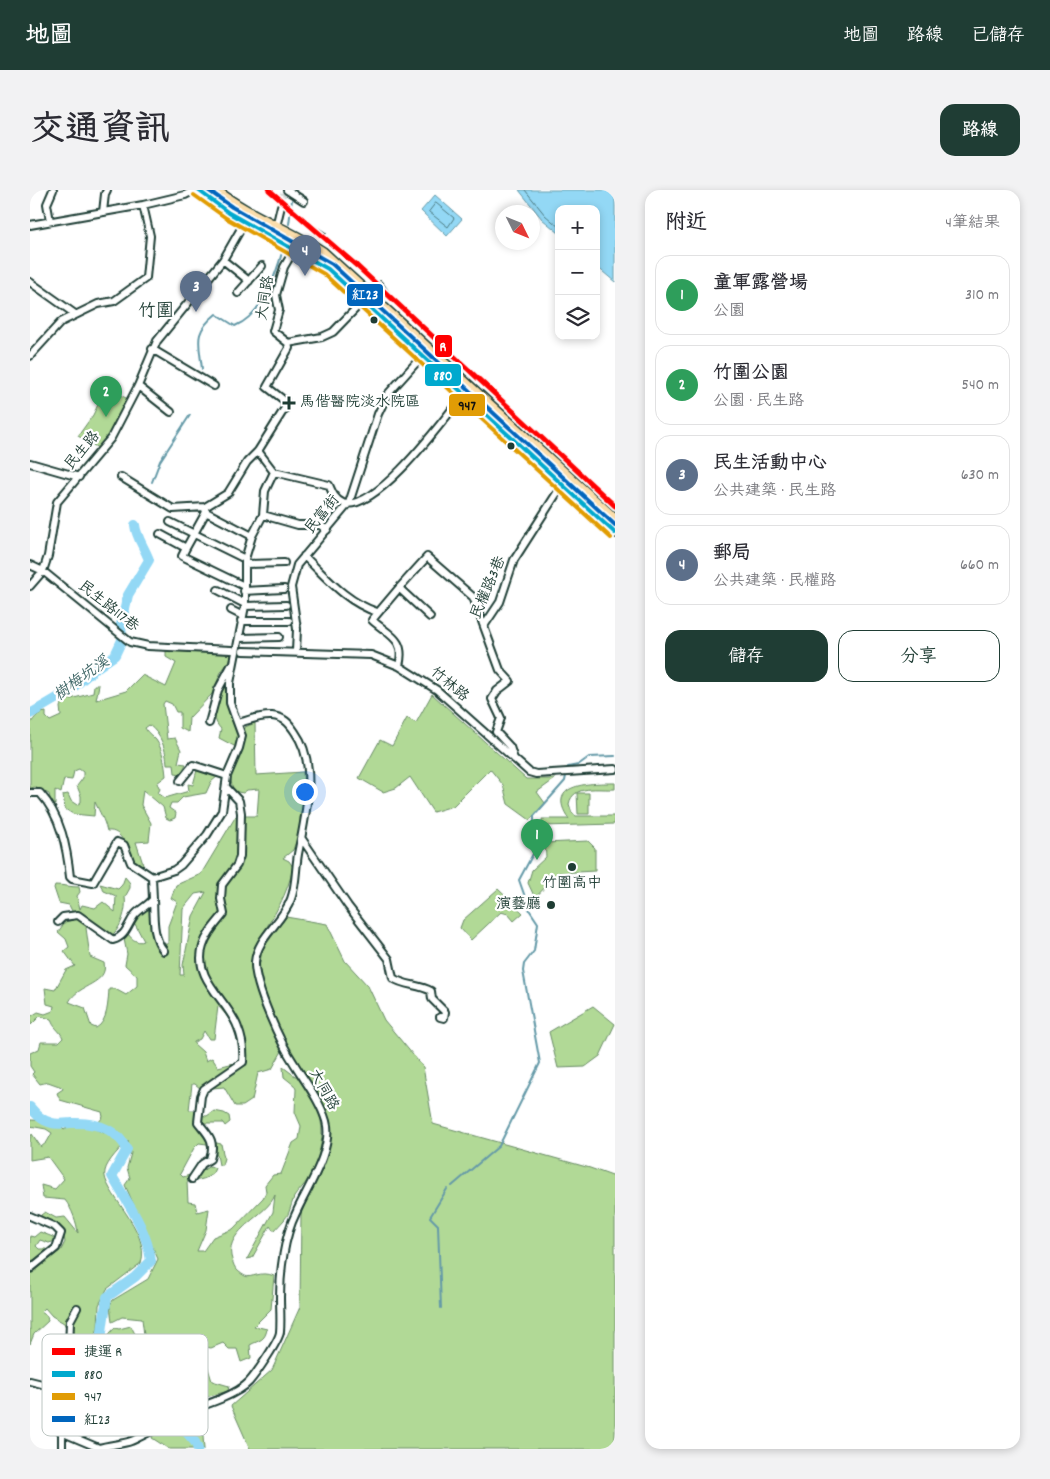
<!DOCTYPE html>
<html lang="zh-TW">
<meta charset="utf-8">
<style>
:root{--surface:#fff;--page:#f2f2f3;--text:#2b2b33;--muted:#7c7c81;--line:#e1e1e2;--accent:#1f3d34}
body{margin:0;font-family:Dekko,"LXGW WenKai TC",sans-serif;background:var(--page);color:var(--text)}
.controls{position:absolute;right:15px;top:15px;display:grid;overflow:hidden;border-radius:10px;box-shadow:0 2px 8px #0003}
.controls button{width:45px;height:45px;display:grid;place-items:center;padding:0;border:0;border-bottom:1px solid var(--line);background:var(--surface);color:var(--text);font:25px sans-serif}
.compass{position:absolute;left:465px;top:15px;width:45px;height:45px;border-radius:50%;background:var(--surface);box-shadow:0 2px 8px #0003;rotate:133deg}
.you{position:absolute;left:274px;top:601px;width:18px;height:18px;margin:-12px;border:4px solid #fff;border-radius:50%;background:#1a73e8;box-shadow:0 0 0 8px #1a73e833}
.badge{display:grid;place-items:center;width:32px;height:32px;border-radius:50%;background:var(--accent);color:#fff;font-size:16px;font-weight:700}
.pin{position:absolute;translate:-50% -41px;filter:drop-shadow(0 1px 2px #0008)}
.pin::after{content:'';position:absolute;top:26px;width:18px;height:15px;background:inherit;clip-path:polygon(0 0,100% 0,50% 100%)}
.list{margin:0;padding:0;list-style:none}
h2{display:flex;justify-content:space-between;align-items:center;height:65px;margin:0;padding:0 20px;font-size:21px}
h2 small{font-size:16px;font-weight:400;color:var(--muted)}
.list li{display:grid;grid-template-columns:32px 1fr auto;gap:15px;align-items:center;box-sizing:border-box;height:80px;margin:0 10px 10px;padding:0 10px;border:1px solid var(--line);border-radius:15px}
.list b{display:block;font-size:19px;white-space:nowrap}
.list p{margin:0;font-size:16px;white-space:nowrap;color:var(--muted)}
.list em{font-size:16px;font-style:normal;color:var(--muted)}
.actions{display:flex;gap:10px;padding:15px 20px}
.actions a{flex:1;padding:11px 0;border:1px solid var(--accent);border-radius:15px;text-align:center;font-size:18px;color:var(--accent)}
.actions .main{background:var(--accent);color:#fff}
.icon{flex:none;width:28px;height:28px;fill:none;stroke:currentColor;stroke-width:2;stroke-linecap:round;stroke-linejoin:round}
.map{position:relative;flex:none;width:585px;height:1259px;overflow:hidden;border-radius:15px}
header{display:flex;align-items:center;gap:30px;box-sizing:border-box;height:70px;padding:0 25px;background:var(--accent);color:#fff}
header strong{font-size:24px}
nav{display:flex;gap:28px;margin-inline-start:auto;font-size:18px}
.intro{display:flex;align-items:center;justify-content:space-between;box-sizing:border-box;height:120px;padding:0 30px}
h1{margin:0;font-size:35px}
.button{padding:12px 22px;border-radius:15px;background:var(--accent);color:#fff;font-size:18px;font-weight:700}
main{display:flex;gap:30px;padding:0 30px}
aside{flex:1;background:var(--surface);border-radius:15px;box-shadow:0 2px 8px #0003}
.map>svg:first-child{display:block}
.green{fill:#b1d996;stroke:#688b65;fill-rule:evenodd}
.water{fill:#93d8f5;stroke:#659aa8}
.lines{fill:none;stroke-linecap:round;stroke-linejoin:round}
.shore{stroke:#4d7b81;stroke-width:1}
.stream{stroke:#659aa8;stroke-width:2}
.river{stroke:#93d8f5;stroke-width:10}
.minor-tunnel{stroke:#d2d8d6;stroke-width:6;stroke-dasharray:6 3;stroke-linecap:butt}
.minor-casing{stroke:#1f3d34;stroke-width:10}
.major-casing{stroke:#1f3d34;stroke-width:12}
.minor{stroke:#fff;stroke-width:6}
.major{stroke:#fbddab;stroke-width:9}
.rail-casing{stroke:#1f3d34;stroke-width:4}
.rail{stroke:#fff;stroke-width:2;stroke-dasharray:5.5;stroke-linecap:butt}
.bus-1-casing{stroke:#fff;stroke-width:8}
.bus-2-casing{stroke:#fff;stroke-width:8}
.bus-3-casing{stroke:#fff;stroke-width:8}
.bus-1{stroke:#00a9ce;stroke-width:4}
.bus-2{stroke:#e19c05;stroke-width:4}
.bus-3{stroke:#0065bd;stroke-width:4}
.metro-1-casing{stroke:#fff;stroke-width:9}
.metro-1{stroke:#f00;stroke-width:5}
.bus-dot{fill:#1f3d34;stroke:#fff;stroke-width:2}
.labels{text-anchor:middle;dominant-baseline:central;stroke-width:4.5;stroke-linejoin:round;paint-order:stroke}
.street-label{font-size:15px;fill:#1f3d34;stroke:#fff}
.poi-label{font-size:15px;fill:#1f3d34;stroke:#fff;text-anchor:start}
.water-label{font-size:16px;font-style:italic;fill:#3c6464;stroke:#fff}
.quarter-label{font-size:18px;fill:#1f3d34;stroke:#fff}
.key{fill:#fff;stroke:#bcc5c2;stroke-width:1}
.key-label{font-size:14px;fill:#1f3d34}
.line-badge{stroke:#fff;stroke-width:2}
.badge-label{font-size:14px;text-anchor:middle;font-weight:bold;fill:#fff}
.pale-badge-label{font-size:14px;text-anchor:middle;font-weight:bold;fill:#111}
</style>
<header>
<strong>地圖</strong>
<nav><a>地圖</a><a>路線</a><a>已儲存</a></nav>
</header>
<div class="intro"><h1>交通資訊</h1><a class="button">路線</a></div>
<main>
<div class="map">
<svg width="585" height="1259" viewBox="0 0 585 1259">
<rect width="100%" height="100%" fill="#fff"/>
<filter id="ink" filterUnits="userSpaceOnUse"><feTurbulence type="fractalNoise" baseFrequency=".02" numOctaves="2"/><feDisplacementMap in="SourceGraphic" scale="10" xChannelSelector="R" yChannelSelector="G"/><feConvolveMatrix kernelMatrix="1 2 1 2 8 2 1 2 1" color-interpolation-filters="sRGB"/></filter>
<g filter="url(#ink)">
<!-- green -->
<path class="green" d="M76 198 98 209 80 243 68 258 48 246 63 225Z
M136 460 201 464 200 470 191 482 182 504 159 528 158 542 150 538V522H146L142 514 135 511 133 514 137 549 145 548 151 560 148 573 156 574 151 584 145 583 144 574H137C136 559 131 544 119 535L115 538C118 544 122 545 126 550 133 559 135 576 136 586L127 593 130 599 128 603 135 608 159 601 158 594 163 595 167 580 188 586 181 592 176 603 153 607 147 613H141L139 618 146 623 145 628 140 630 136 628 133 617 113 600 111 615 121 633 119 651 106 652 114 677 112 678C109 676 104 673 102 670 95 660 94 639 77 641 74 629 70 623 65 612L64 626 43 624 35 619 33 605 38 604 41 611 47 615 51 612V606L47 596 53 588V582L49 579 44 581 42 590 34 589 31 603 25 600V620L22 617 19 604 5 597 0 598V534C5 528 7 523 16 522V527L20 531 31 526 30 517 33 511 63 503 64 495H69L66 510 96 501 112 485 136 497 146 473 136 467Z
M199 484V524L209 548 206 557 189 548 191 539C176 524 191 500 199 484Z
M402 504 496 589H525L507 602 515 613 500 630 478 614 473 595 460 579 423 616 403 622 380 587 366 598 353 602 329 588 350 550 362 556 377 528 386 533Z
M225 533 226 585 273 582 275 619 270 627V640L263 660 253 668 259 671 263 677C258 704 244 726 229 749 209 780 238 832 252 861L242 879 228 883 222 910 213 916H205L194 897 171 899 165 894H162L159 920H164L169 925 177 926 184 921 194 923 199 926 200 932 195 936 193 933H174L170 940 178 951 191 954 194 968 192 975H189L187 965 178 962 177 954 169 953 164 958 150 984 153 987 170 982 180 976 185 978C182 990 167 990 157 992L158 1012 165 1013 167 1022 179 1019 176 1040 167 1061H173L183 1047 203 1039 233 1008 236 1002 235 995 243 985 251 984 263 953 269 949 271 936 265 922 266 899 264 895 254 887 253 877 265 886H270C295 924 300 947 278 989 274 996 268 1001 264 1007 262 1012 261 1017 259 1022 257 1028 250 1034 245 1040H243L240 1036 222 1068 217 1069 243 1022 245 1005C237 1026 196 1039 201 1066 204 1077 205 1080 215 1086 221 1089 231 1080 244 1086L241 1119 224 1136 237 1139C235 1151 229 1150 220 1155L221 1168 211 1172 207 1159H199L193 1153 181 1158 164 1155 156 1158 147 1152 131 1173C141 1180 150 1172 160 1171 165 1171 172 1173 177 1175L182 1191 199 1196 198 1201 165 1210 166 1208 159 1201 151 1203 148 1196 134 1191 124 1193 121 1200 109 1205H103L99 1195 97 1197 96 1207C87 1202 85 1195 81 1187L88 1180C79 1166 68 1152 85 1138L89 1139 101 1136 110 1154 115 1153 112 1129 92 1127 82 1132 80 1115 83 1110 118 1089 128 1069 95 995 100 988 97 978 101 963 98 950C91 958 77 971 75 981 70 1000 122 1041 111 1073L77 1099 69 1115 68 1138 64 1148 65 1166 62 1174 59 1175 55 1169 51 1168 49 1155 42 1151 34 1133 22 1126 15 1118 11 1122 17 1126 18 1131 4 1144 0 1154V1083L31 1060 35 1052 33 1041 11 1028V1025L15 1022 26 1028 35 1027 48 1043C47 1033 42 1019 35 1010L13 1008 11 995 25 999 34 989 18 967 0 970V949L2 944 11 957 17 952 22 943 16 939 0 936V930C10 930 28 932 34 940 49 928 59 937 74 943L79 939 67 934 73 927 72 922 30 910 27 903 33 899 32 897 18 892 10 894 2 884 4 882 0 876V863L9 859 11 852H29L33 848C30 840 23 838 21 829L10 826 1 835 0 827 8 822 15 824 23 821 24 816 17 814 15 798 25 800 36 780 45 776 34 761 39 757 36 749 28 742 35 732 43 730 44 725 39 715 29 713 24 698 25 695C33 695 41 697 49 697L50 702 47 706 50 719 52 715 65 718 73 712 85 722 86 706 74 701 70 694 88 699 92 695 95 687 100 693V698L95 707C97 719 91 741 79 747L68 740 65 732 59 734 56 738 60 767 74 773C79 794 48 794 39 812L55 818 61 836 66 838C78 832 78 811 79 799H85L96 805 107 796V786L95 775 97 764 93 744 97 741C99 748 107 754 114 751L105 734 100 733 117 719 125 704 130 754H138V736L147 712 141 708 146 695 171 684 206 626H227L229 599 217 600 213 603 203 601 200 584 208 570 215 537ZM176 702 163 726 153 775 154 785H150L153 719 165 704ZM188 816C207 835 207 849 212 874V877L207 880 204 873 188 877 182 868 176 871 173 862 164 854V852L170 849 174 841 179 849H184Z
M585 593V599C569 600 543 594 539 614L542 623 546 626H585V634L513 636 512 629H539C513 592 564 593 585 593Z
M547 603H559V624H548Z
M558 651 565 658V681L528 683 505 708 498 693 502 680 516 667 515 653Z
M468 699 493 723 484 731 478 724 471 722 441 750 430 738 433 730Z
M256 727 297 734 315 771 338 796 354 830 393 877 403 934 560 978 585 987V1259H220L201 1216 242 1180 270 1117 271 1024 299 957 298 928 283 897 260 869 235 803 229 778 232 760Z
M563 816 585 834 570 866 555 877 528 878 519 842Z
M10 1042 23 1047 25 1051 19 1053 10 1050 6 1056 9 1059H16V1062L8 1069 0 1071V1046L4 1047Z
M163 1223 172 1234 174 1259H139L122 1248C126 1235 150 1223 163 1223Z"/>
<!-- water -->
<path class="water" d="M489 0H585V92L566 76V19H529V43L512 29Z
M405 5 432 29 417 46 391 21Z"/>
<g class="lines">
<!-- shore -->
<path class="shore" d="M495 0 515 25 529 37
M406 13 424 28 418 37 399 22Z"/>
<!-- stream -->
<path class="stream" d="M259 34 262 10
M172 179C169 151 163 143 186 124L205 136C232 125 246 85 253 59
M122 292 130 271 160 225
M538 577 548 575 559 567 585 566
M422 996 469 956 510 873 493 781 494 774 504 761 508 733 500 721 489 690 504 662V626L535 591 536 586
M411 1118 408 1035 400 1027 417 999"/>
<!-- river -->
<path class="river" d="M0 524 39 501 66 478 85 465 92 450 91 435 98 405 119 370C115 358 106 347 105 335
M0 917C6 924 12 931 22 933 27 935 35 933 41 933 64 932 86 937 97 959L82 986C98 1014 117 1039 121 1071L105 1087 77 1107C73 1139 59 1188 91 1210 97 1214 103 1216 109 1219 116 1223 122 1229 127 1234
M135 1240 143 1235H150L165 1252 168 1259"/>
<!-- minor-tunnel -->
<path class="minor-tunnel" d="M251 16 253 3"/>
<!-- minor casing -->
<g class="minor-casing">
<path id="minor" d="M257 0 274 11
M73 22 75 4 77 0
M20 31 17 14 23 0
M0 35 113 15 155 5 165 0
M246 37 251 16
M193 70 219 91
M0 92 45 124
M208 103 232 76
M258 153 292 147 303 142 333 111
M122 159 184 196
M0 166 31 132 68 114 84 111 116 88 120 46 113 15
M108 196 141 222
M228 261 244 282 299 295C302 302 305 310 313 313 346 323 414 229 434 204
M0 273 49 287
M91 287 143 319 175 317 198 303 217 272 228 261 255 218V211L237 197 259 158 258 153 243 141 249 120 246 105 254 77 265 58
M176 322 222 346
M233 325 268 335H290L297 340
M140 332 215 369
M130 344 156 358 152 366 214 396
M156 358 176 322 175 319
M274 366C297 388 316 412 347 422
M215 374 254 373
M0 375 13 381 100 452 118 456 201 460
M0 396 13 381 18 366 27 312 81 248 108 196 127 151 193 70 221 21
M369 398 342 430C360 446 376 449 369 476
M188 400 215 414
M214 401 254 399
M215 416 256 415
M201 420 213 426
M400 427 369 398 397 367 443 407 470 480 480 491 467 501 462 509 471 528 466 542 480 557 484 569
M211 431H259
M454 436 470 412 484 370 534 292
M209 448 249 447
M213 461 341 465 369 476 407 500 499 582 506 584 585 579
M266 462 267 439 261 397 267 375 319 313 348 224 357 205 394 164
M179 533 188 500 201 476
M150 591 163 575 197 586
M0 603H10C31 626 37 658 40 687L42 689 63 693 87 652 94 655 101 673 122 687 144 680 151 675 177 645 192 621 197 586 209 558 212 546 200 513V493L215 416V369L222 346 233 325 235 301 244 282
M272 649 318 716 359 769 363 788C374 796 389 794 401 801L402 809 415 822 414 828 410 827
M123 709C124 727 122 747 134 761
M28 732 33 727 48 725 83 750C96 746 97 736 104 726 109 719 118 716 123 709L122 687
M162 989 172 974 180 969C186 950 178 945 168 932L171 906 174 899 213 872C214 861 212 848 208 838 199 811 162 789 173 756 177 743 186 734 194 724L191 709 192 695 207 675 210 666 211 623 209 611 196 597
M0 1026 25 1037 31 1043 26 1058 0 1079
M0 1191 32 1199V1259
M32 1199 39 1159 40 1131 47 1118
M31 1242 69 1258C78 1255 94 1254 101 1251 111 1247 119 1241 130 1238L137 1228C158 1220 204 1208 219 1192 226 1184 249 1151 250 1142 251 1131 250 1118 250 1107 250 1081 254 1047 266 1023 277 998 304 959 296 931 290 911 276 893 265 875 251 854 224 796 225 772 227 747 253 732 261 709 267 693 265 676 269 659 276 623 288 574 265 542 259 533 254 527 242 526 231 525 219 530 209 533"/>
</g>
<!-- major casing -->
<g class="major-casing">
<path id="major" d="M168 0C207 34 256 50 298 79L585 343
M186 0C218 26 259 39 293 62L585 329"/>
</g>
<!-- minor -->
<use href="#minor" class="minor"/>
<!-- major -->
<use href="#major" class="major"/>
<!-- rail casing -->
<g class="rail-casing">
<path id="rail" d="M271 28 295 44
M350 92 372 119
M561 294 585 313"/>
</g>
<!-- rail -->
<use href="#rail" class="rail"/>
<!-- bus-1 casing -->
<g class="bus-1-casing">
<path id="bus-1" d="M168 0 199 23 298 79 585 343"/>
</g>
<!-- bus-2 casing -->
<g class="bus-2-casing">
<path id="bus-2" d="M164 5 196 28 294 84 581 348"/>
</g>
<!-- bus-3 casing -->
<g class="bus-3-casing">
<path id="bus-3" d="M178 0 202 17 302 74 585 335"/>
</g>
<!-- bus-1 -->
<use href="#bus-1" class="bus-1"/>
<!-- bus-2 -->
<use href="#bus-2" class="bus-2"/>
<!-- bus-3 -->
<use href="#bus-3" class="bus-3"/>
<!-- metro-1 casing -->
<g class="metro-1-casing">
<path id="metro-1" d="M239 0 327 76 585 316"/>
</g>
<!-- metro-1 -->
<use href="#metro-1" class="metro-1"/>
</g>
</g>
<!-- markers -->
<g class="bus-dot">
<circle cx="344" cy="130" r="4.5"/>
<path d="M256.5 205.5h5v5h5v5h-5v5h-5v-5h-5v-5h5z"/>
<circle cx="481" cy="256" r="4.5"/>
<circle cx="542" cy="677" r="5"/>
<circle cx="521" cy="715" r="5"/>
</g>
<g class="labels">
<!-- street labels -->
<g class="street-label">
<text transform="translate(236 108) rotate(-81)">大同路</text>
<text transform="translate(53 261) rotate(-50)">民生路</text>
<text transform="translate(293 325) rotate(-51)">民富街</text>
<text transform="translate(459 398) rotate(-67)">民權路3巷</text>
<text transform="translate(78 417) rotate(38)">民生路117巷</text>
<text transform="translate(419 495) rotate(40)">竹林路</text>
<text transform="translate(293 900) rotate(61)">大同路</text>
</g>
<!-- poi labels -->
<g class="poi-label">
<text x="270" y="213">馬偕醫院淡水院區</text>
<text x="542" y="694" text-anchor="middle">竹圍高中</text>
<text x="511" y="715" text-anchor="end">演藝廳</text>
</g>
<!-- water labels -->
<g class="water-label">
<text transform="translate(52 489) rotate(-36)">樹梅坑溪</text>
</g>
<!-- quarter labels -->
<g class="quarter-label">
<text x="126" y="122">竹圍</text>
</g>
</g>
<!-- legend -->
<rect x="12" y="1144" width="166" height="102" rx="8" class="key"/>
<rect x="22" y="1158" width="23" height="7" fill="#f00"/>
<rect x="22" y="1181" width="23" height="6" fill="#00a9ce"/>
<rect x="22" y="1203" width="23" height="7" fill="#e19c05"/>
<rect x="22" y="1226" width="23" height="6" fill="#0065bd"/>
<g class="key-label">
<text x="54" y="1166">捷運 R</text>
<text x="54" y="1189">880</text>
<text x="54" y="1211">947</text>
<text x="54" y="1234">紅23</text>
</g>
<g class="line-badge">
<rect x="316" y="93" width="38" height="24" rx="5" fill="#0065bd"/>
<rect x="404" y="144" width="19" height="24" rx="5" fill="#f00"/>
<rect x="394" y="173" width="38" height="24" rx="5" fill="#00a9ce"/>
<rect x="418" y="203" width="38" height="24" rx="5" fill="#e19c05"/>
</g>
<g class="badge-label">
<text x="335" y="109">紅23</text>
<text x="413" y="161">R</text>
<text x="413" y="190">880</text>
</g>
<g class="pale-badge-label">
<text x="437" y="220">947</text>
</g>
</svg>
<div class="controls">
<button>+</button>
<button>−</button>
<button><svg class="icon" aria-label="layers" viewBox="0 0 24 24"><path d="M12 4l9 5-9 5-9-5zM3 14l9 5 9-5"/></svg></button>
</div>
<svg class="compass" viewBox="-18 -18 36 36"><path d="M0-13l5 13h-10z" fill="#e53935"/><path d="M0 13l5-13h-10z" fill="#7c7c81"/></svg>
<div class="you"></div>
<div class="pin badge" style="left:507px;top:670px;background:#2e9e5b">1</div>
<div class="pin badge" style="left:76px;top:227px;background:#2e9e5b">2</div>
<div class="pin badge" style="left:166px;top:122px;background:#5c6f8a">3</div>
<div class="pin badge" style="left:275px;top:86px;background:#5c6f8a">4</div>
</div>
<aside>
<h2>附近<small>4筆結果</small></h2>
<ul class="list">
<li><span class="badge" style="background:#2e9e5b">1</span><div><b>童軍露營場</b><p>公園</p></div><em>310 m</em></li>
<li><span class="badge" style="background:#2e9e5b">2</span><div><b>竹圍公園</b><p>公園 · 民生路</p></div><em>540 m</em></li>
<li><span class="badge" style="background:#5c6f8a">3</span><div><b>民生活動中心</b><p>公共建築 · 民生路</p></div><em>630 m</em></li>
<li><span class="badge" style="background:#5c6f8a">4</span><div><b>郵局</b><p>公共建築 · 民權路</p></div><em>660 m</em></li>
</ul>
<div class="actions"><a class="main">儲存</a><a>分享</a></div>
</aside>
</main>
